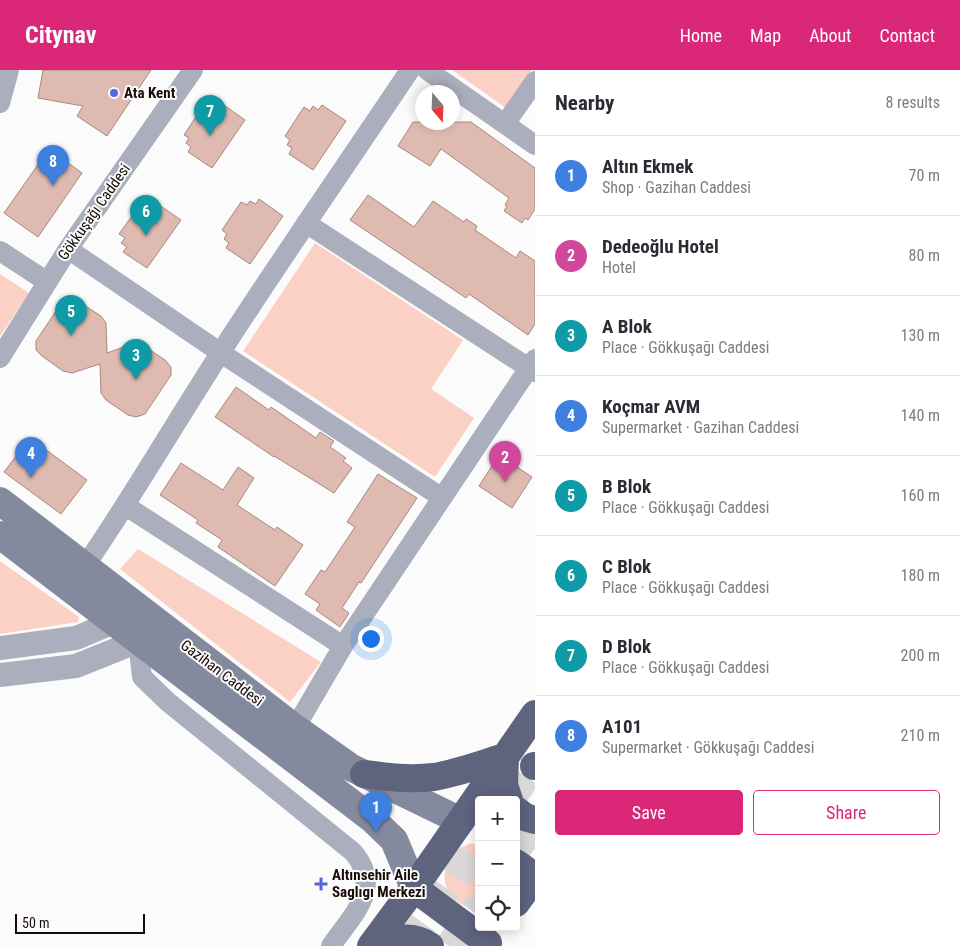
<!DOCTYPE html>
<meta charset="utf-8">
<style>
:root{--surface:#fff;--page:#f2f2f3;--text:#2b2b33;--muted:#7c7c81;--line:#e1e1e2;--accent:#db2777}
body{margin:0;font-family:"Roboto Condensed",sans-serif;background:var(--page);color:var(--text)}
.controls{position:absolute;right:15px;bottom:15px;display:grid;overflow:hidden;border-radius:5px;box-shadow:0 2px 12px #0003}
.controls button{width:45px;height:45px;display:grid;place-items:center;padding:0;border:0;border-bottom:1px solid var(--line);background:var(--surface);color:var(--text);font:25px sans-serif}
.compass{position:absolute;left:415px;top:15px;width:45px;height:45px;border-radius:50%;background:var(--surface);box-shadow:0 2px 12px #0003;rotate:161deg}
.scale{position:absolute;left:15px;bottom:12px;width:130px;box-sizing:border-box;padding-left:5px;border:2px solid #180c09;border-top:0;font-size:14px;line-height:18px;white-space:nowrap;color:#180c09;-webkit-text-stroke:4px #fbfbfb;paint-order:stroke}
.you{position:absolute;left:370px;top:568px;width:18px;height:18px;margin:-12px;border:4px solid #fff;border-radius:50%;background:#1a73e8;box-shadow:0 0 0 8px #1a73e833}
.badge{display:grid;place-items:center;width:32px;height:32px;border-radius:50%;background:var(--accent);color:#fff;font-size:16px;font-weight:700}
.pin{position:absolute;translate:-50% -41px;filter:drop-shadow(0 1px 2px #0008)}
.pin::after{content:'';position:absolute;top:26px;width:18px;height:15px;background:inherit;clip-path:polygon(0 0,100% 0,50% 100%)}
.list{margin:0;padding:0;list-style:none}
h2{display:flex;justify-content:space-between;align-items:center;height:65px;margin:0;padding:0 20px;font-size:21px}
h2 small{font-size:16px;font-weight:400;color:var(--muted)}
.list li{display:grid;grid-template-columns:32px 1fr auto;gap:15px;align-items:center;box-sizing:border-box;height:80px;padding:0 20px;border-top:1px solid var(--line)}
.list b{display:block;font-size:19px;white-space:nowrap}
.list p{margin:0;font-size:16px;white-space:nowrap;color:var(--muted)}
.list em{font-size:16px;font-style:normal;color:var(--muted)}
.actions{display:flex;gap:10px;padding:15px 20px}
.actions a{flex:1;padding:11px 0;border:1px solid var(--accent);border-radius:5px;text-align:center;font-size:18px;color:var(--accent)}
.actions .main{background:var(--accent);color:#fff}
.icon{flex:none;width:28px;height:28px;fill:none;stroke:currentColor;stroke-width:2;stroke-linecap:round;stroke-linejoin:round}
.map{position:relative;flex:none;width:535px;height:876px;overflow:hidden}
header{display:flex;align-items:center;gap:30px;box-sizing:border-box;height:70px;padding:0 25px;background:var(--accent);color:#fff}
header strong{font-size:24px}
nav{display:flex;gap:28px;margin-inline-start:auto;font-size:18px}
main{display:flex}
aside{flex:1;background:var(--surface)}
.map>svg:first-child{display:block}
.green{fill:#fbd1c5}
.building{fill:#debab0;stroke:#a9877e}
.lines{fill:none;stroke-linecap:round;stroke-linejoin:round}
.trunk-tunnel{stroke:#d9d7d7;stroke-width:28;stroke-dasharray:28 14;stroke-linecap:butt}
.minor{stroke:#abafbd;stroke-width:20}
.tertiary{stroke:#abafbd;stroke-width:24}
.secondary{stroke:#848a9e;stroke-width:28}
.trunk{stroke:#5e647e;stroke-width:28}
.poi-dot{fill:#5466dc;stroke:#fbfbfb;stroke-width:2}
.labels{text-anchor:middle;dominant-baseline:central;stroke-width:4;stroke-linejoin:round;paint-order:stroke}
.poi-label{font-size:15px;font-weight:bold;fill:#180c09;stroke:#fbfbfb;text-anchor:start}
.street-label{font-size:15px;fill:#180c09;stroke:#fbfbfb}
</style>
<header>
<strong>Citynav</strong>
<nav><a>Home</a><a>Map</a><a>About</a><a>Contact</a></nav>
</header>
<main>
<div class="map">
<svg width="535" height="876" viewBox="0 0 535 876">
<rect width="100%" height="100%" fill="#fbfbfb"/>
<!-- green -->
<path class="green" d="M452 0H532L506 38Z
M315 173 463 270 431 319 474 348 435 407 243 281Z
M0 204 29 223 0 266Z
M138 479 321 592 290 632 120 499Z
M0 491 79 547 78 552 0 564Z
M469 774H479V837C439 840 432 787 469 774Z"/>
<!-- building -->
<path class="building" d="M43 0H151L107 66 77 46 83 36 38 28Z
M221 33 245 50 212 98 188 82 191 77 186 73 189 68 184 65 203 36 209 40 212 35 218 39Z
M322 35 346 51 313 100 289 84 292 78 287 75 290 70 285 66 304 37 310 41 313 36 318 40Z
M413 52H471L535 98V139L528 150 525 148 522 153 504 141 507 136 505 135 509 128 441 79 430 96 398 76Z
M49 79 82 103 38 167 4 143Z
M368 125 414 157 433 131 464 152 466 149 477 156 475 160 516 188 520 181 535 191V254L528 265 469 224 466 228 350 150Z
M259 129 283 146 250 194 226 178 229 173 224 169 227 164 222 160 241 132 247 135 250 131 256 134Z
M156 133 181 150 147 198 123 182 127 177 121 173 125 168 119 164 139 136 144 140 148 135 153 138Z
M70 229 79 232 101 246 106 253 107 283 135 273 144 276 165 290 171 297V305L145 344 136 347 128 345 106 330 101 323 100 294 72 303 63 301 42 286 36 280V271L62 232Z
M236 317 269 340 271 337 316 368 320 362 334 371 330 377 346 388 343 391 352 398 334 423 274 386V387L215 347Z
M30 368 87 410 61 444 4 402Z
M499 385 532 407 512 438 479 416Z
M181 393 223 420 238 397 254 408 237 435 275 460 277 457 303 475 275 516 218 477 222 470 196 453 198 450 160 425Z
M378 404 417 428 361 513 359 512 342 538 349 543 340 557 316 540 320 534 305 524 321 500 325 502 355 457 347 452Z"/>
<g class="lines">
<!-- trunk-tunnel -->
<path class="trunk-tunnel" d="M511 730 534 696
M516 781 535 754
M407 876 479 775
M449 876 479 834"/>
<!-- minor -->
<path class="minor" d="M427 0 535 75
M0 33 9 0
M505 54 535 11
M306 153 535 302
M68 179 221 283 441 427
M0 181 46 211
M0 288 68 179 193 0
M126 436 343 576
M85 496C133 426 175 353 221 282 282 187 347 94 410 0
M138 571 142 607 168 632 353 782C384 818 352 845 331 876
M295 658 343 576 535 289"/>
<!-- tertiary -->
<path class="tertiary" d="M0 578 76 568 114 552
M0 605 76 596 138 571"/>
<!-- secondary -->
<path class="secondary" d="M0 431 295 658 350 697 461 751
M0 465 371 748 394 770 414 818"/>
<!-- trunk -->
<path class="trunk" d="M534 696H535
M364 704C387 707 410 710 434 707 458 703 482 694 505 687L504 715 509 730
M516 740 525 747 535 750
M516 793 535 807
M414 818 488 873
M516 833 535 807
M371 876 414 818 535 644
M380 876C397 867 413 865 430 876"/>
</g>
<!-- markers -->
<g class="poi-dot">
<circle cx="114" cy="23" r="5"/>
<path d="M318.5 806.5h5v5h5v5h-5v5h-5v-5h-5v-5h5z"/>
</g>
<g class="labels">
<!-- poi labels -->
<g class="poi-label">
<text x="124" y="23">Ata Kent</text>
<text x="332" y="805">Altınsehir Aile<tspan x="332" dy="17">Saglıgı Merkezi</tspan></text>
</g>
<!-- street labels -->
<g class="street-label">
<text transform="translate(94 142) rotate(-55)">Gökkuşağı Caddesi</text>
<text transform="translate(222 603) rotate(37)">Gazihan Caddesi</text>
</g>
</g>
</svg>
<div class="controls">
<button>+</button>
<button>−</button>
<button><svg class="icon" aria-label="locate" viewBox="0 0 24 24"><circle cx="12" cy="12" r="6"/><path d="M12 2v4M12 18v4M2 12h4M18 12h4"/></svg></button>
</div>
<svg class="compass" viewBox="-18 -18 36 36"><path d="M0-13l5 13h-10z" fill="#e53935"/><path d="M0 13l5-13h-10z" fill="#7c7c81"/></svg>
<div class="scale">50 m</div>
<div class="you"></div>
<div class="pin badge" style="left:376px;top:762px;background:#3f7fe0">1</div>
<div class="pin badge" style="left:505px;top:412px;background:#d1479c">2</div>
<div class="pin badge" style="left:136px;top:310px;background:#0f9aa8">3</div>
<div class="pin badge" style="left:31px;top:408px;background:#3f7fe0">4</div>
<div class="pin badge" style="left:71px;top:266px;background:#0f9aa8">5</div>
<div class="pin badge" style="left:146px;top:166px;background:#0f9aa8">6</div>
<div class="pin badge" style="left:210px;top:66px;background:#0f9aa8">7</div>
<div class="pin badge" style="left:53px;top:116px;background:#3f7fe0">8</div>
</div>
<aside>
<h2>Nearby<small>8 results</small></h2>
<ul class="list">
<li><span class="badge" style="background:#3f7fe0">1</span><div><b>Altın Ekmek</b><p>Shop · Gazihan Caddesi</p></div><em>70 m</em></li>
<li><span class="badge" style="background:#d1479c">2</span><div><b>Dedeoğlu Hotel</b><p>Hotel</p></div><em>80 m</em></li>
<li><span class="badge" style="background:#0f9aa8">3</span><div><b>A Blok</b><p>Place · Gökkuşağı Caddesi</p></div><em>130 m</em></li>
<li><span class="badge" style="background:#3f7fe0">4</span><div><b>Koçmar AVM</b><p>Supermarket · Gazihan Caddesi</p></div><em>140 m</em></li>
<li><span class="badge" style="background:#0f9aa8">5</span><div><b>B Blok</b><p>Place · Gökkuşağı Caddesi</p></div><em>160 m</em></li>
<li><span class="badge" style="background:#0f9aa8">6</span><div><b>C Blok</b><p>Place · Gökkuşağı Caddesi</p></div><em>180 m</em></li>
<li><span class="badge" style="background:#0f9aa8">7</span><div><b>D Blok</b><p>Place · Gökkuşağı Caddesi</p></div><em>200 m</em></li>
<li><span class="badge" style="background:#3f7fe0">8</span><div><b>A101</b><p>Supermarket · Gökkuşağı Caddesi</p></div><em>210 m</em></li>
</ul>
<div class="actions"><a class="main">Save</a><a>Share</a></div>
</aside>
</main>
